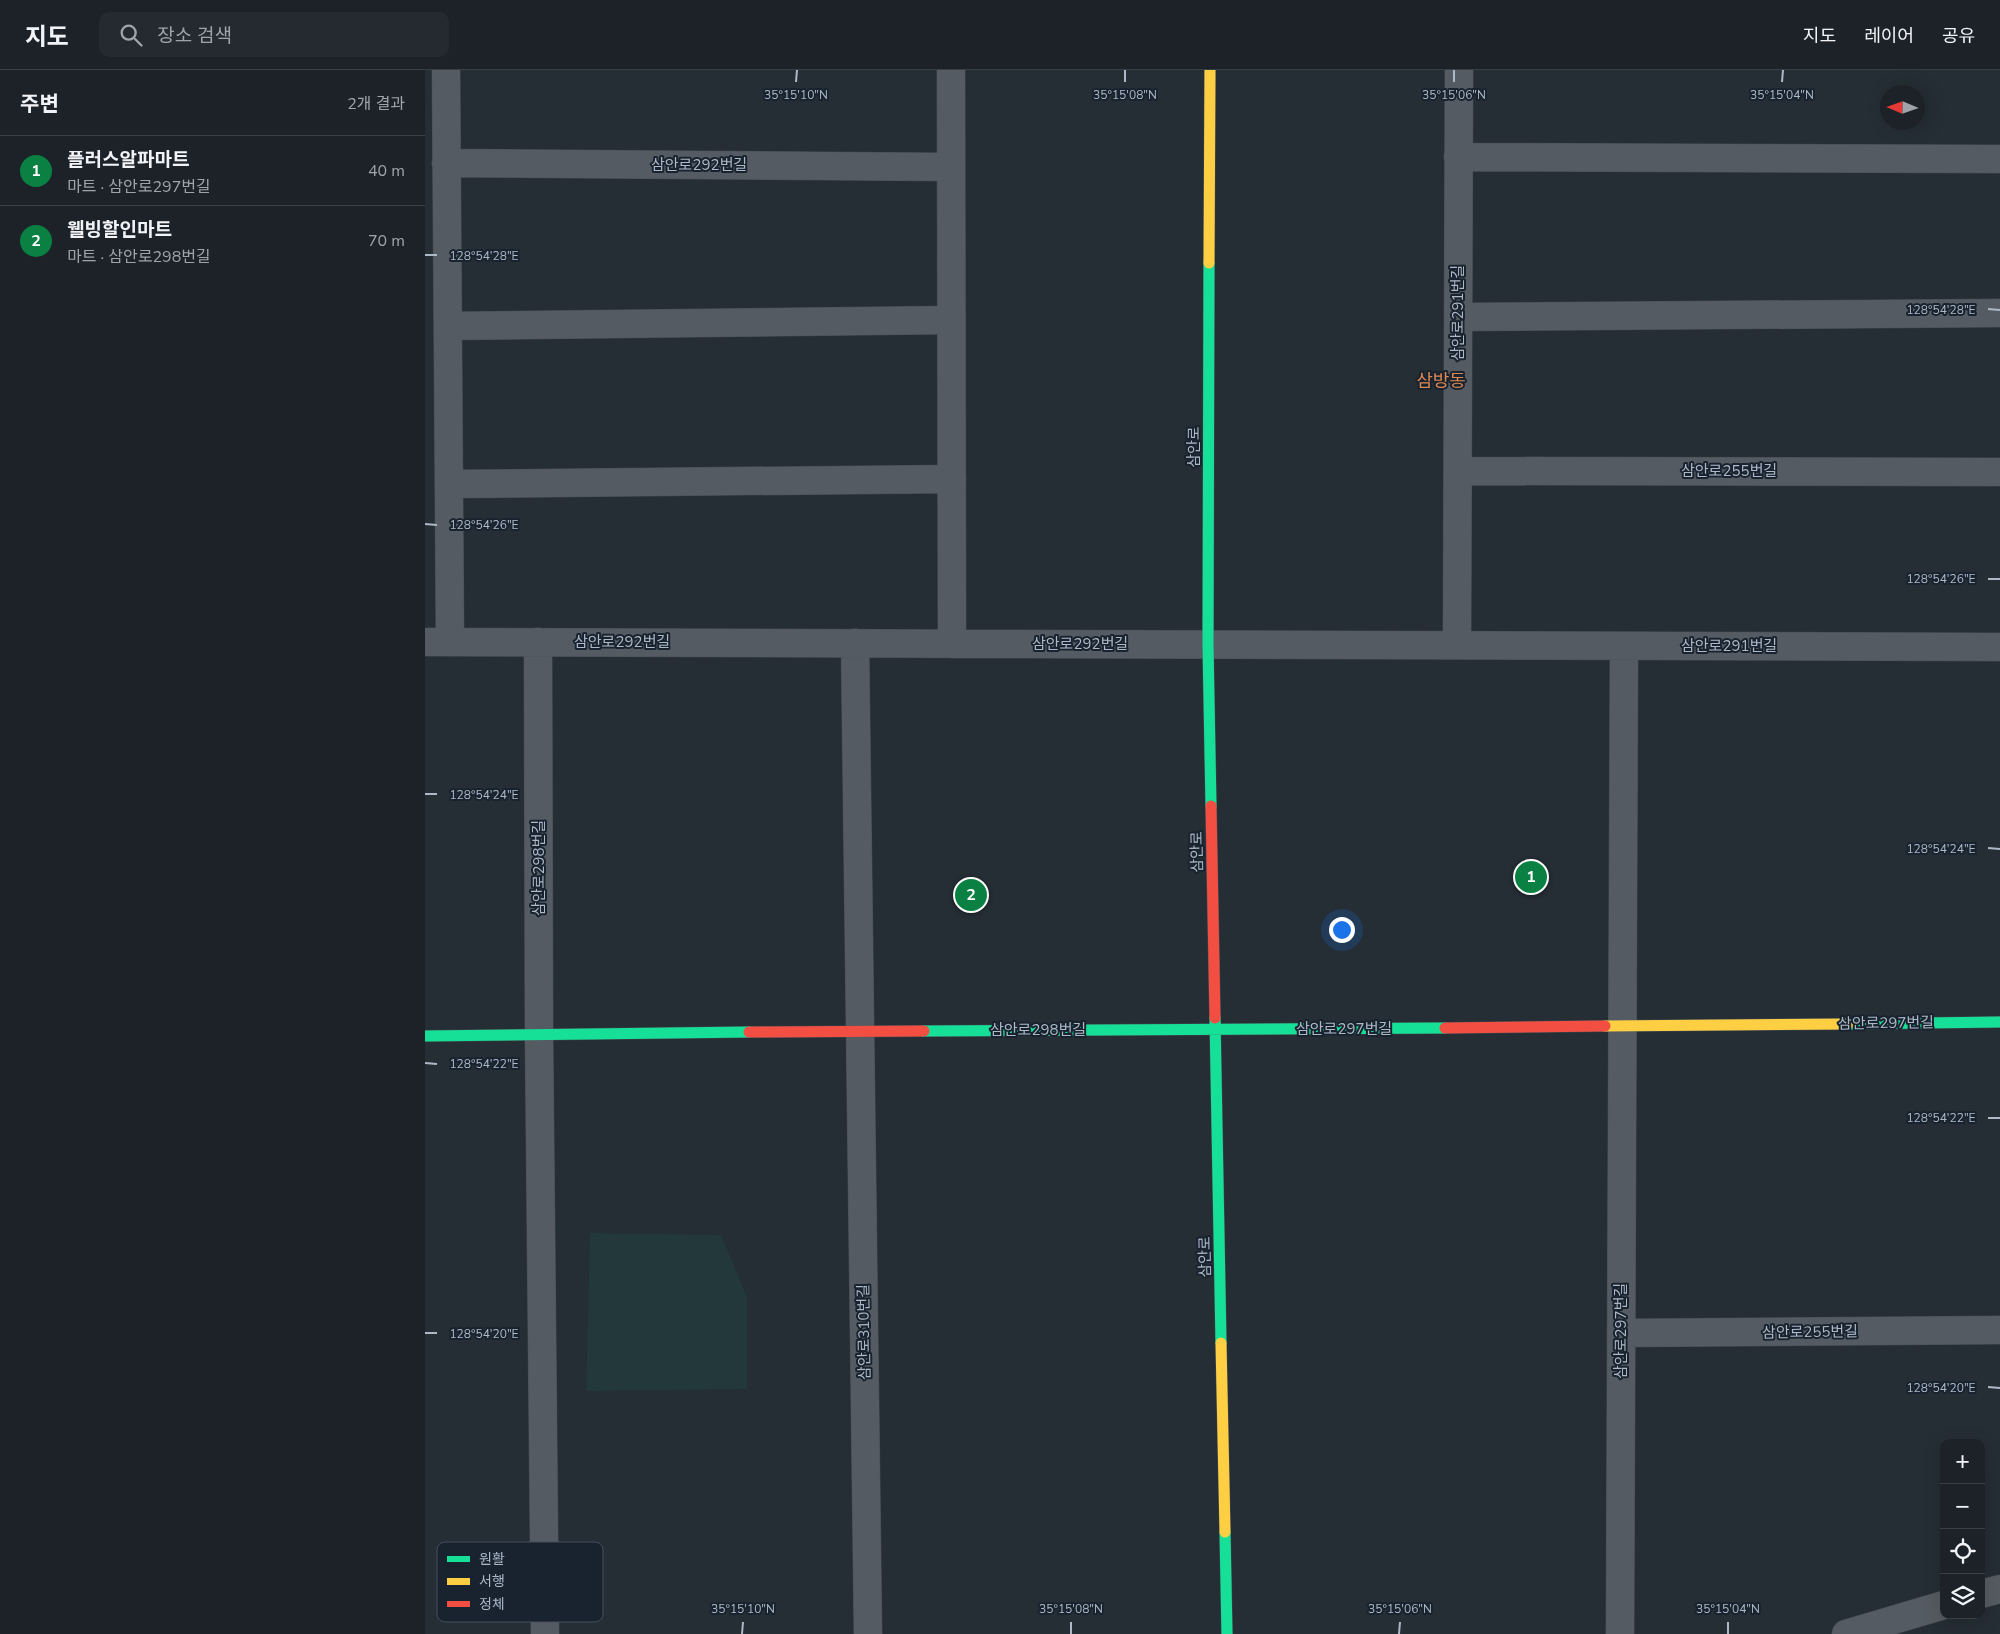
<!DOCTYPE html>
<html lang="ko">
<meta charset="utf-8">
<style>
:root{--surface:#1c2228;--page:#252a30;--text:#f1f3f6;--muted:#a0a4a8;--line:#3a3f45;--accent:#0b8043}
body{margin:0;font-family:"Nunito Sans","Noto Sans KR",sans-serif;background:var(--page);color:var(--text)}
.controls{position:absolute;right:15px;bottom:15px;display:grid;overflow:hidden;border-radius:10px;box-shadow:0 5px 20px #0002}
.controls button{width:45px;height:45px;display:grid;place-items:center;padding:0;border:0;border-bottom:1px solid var(--line);background:var(--surface);color:var(--text);font:25px sans-serif}
.compass{position:absolute;left:1455px;top:15px;width:45px;height:45px;border-radius:50%;background:var(--surface);box-shadow:0 5px 20px #0002;rotate:272deg}
.you{position:absolute;left:916px;top:859px;width:18px;height:18px;margin:-12px;border:4px solid #fff;border-radius:50%;background:#1a73e8;box-shadow:0 0 0 8px #1a73e833}
.badge{display:grid;place-items:center;width:32px;height:32px;border-radius:50%;background:var(--accent);color:#fff;font-size:16px;font-weight:700}
.pin{position:absolute;translate:-50% -50%;border:2px solid #fff;box-shadow:0 1px 5px #0006}
.list{margin:0;padding:0;list-style:none}
h2{display:flex;justify-content:space-between;align-items:center;height:65px;margin:0;padding:0 20px;font-size:21px}
h2 small{font-size:16px;font-weight:400;color:var(--muted)}
.list li{display:grid;grid-template-columns:32px 1fr auto;gap:15px;align-items:center;box-sizing:border-box;height:70px;padding:0 20px;border-top:1px solid var(--line)}
.list b{display:block;font-size:19px;white-space:nowrap}
.list p{margin:0;font-size:16px;white-space:nowrap;color:var(--muted)}
.list em{font-size:16px;font-style:normal;color:var(--muted)}
.icon{flex:none;width:28px;height:28px;fill:none;stroke:currentColor;stroke-width:2;stroke-linecap:round;stroke-linejoin:round}
.map{position:relative;flex:none;width:1575px;height:1564px;overflow:hidden}
header{display:flex;align-items:center;gap:30px;box-sizing:border-box;height:70px;padding:0 25px;background:var(--surface);border-bottom:1px solid var(--line)}
header strong{font-size:24px}
nav{display:flex;gap:28px;margin-inline-start:auto;font-size:18px}
.search{width:350px;height:45px;background:var(--page);display:flex;align-items:center;gap:12px;box-sizing:border-box;padding:0 18px;border-radius:10px;color:var(--muted);font-size:19px}
main{display:flex}
aside{flex:1;background:var(--surface)}
.map>svg:first-child{display:block}
.green{fill:#22383b}
.lines{fill:none;stroke-linecap:round;stroke-linejoin:round}
.street-casing{stroke:#434a50;stroke-width:29}
.fast-casing{stroke:#434a50;stroke-width:12}
.slow-casing{stroke:#434a50;stroke-width:12}
.jam-casing{stroke:#434a50;stroke-width:12}
.street{stroke:#555b62;stroke-width:28}
.fast{stroke:#16e098;stroke-width:11}
.slow{stroke:#ffcf43;stroke-width:11}
.jam{stroke:#f24e42;stroke-width:11}
.ticks{fill:none;stroke:#adb9c7;stroke-width:2}
.labels{text-anchor:middle;dominant-baseline:central;stroke-width:4;stroke-linejoin:round;paint-order:stroke}
.street-label{font-size:15px;fill:#adb9c7;stroke:#18232f}
.quarter-label{font-size:18px;fill:#de8751;stroke:#18232f}
.key{fill:#18232f;stroke:#45505d;stroke-width:1}
.key-label{font-size:14px;fill:#adb9c7}
.ticks-label{font-size:12px;text-anchor:middle;fill:#adb9c7;stroke:#18232f;stroke-width:4;stroke-linejoin:round;paint-order:stroke}
</style>
<header>
<strong>지도</strong>
<div class="search"><svg class="icon" aria-label="search" viewBox="0 0 24 24"><circle cx="10" cy="10" r="6"/><path d="M15 15l6 6"/></svg>장소 검색</div>
<nav><a>지도</a><a>레이어</a><a>공유</a></nav>
</header>
<main>
<aside>
<h2>주변<small>2개 결과</small></h2>
<ul class="list">
<li><span class="badge">1</span><div><b>플러스알파마트</b><p>마트 · 삼안로297번길</p></div><em>40 m</em></li>
<li><span class="badge">2</span><div><b>웰빙할인마트</b><p>마트 · 삼안로298번길</p></div><em>70 m</em></li>
</ul>
</aside>
<div class="map">
<svg width="1575" height="1564" viewBox="0 0 1575 1564">
<rect width="100%" height="100%" fill="#252d35"/>
<!-- green -->
<path class="green" d="M165 1163 296 1165 322 1227V1319L161 1321Z"/>
<g class="lines">
<!-- street casing -->
<g class="street-casing">
<path id="street" d="M21 0 25 572
M526 0 527 574
M1033 87 1575 89
M21 93 526 97
M1033 247 1575 243
M23 256 526 250
M1033 401 1575 402
M24 414 527 409
M0 572 1575 577
M113 572 114 964 120 1564
M430 573 443 1564
M1032 575 1034 0
M1196 1263 1575 1260
M1556 1524 1575 1519
M1195 1564 1199 576
M1421 1564 1519 1535"/>
</g>
<!-- fast casing -->
<g class="fast-casing">
<path id="fast" d="M784 193 783 575 786 736
M790 948 796 1273
M1423 954 1575 952
M499 961 1020 958
M0 966 324 962
M800 1462 802 1564"/>
</g>
<!-- slow casing -->
<g class="slow-casing">
<path id="slow" d="M784 193 785 0
M1180 956 1423 954
M796 1273 800 1462"/>
</g>
<!-- jam casing -->
<g class="jam-casing">
<path id="jam" d="M786 736 790 948
M1020 958 1180 956
M324 962 499 961"/>
</g>
<!-- street -->
<use href="#street" class="street"/>
<!-- fast -->
<use href="#fast" class="fast"/>
<!-- slow -->
<use href="#slow" class="slow"/>
<!-- jam -->
<use href="#jam" class="jam"/>
</g>
<!-- ticks -->
<path class="ticks" d="M371 12 372 0M700 12V0M1029 12V0M1357 12 1358 0M0 185H12M1563 239 1575 240M0 454 12 455M1563 509H1575M0 724H12M1563 778 1575 779M0 993 12 994M1563 1048H1575M0 1263H12M1563 1317 1575 1318M317 1564 318 1552M646 1564V1552M974 1564 975 1552M1303 1564V1552"/>
<g class="labels">
<!-- street labels -->
<g class="street-label">
<text x="274" y="95">삼안로292번길</text>
<text transform="translate(1033 243) rotate(-90)">삼안로291번길</text>
<text transform="translate(769 377) rotate(-90)">삼안로</text>
<text x="1304" y="401">삼안로255번길</text>
<text x="197" y="572">삼안로292번길</text>
<text x="655" y="574">삼안로292번길</text>
<text x="1304" y="576">삼안로291번길</text>
<text transform="translate(772 782) rotate(-91)">삼안로</text>
<text transform="translate(114 798) rotate(-90)">삼안로298번길</text>
<text transform="translate(1461 953) rotate(-1)">삼안로297번길</text>
<text x="919" y="959">삼안로297번길</text>
<text x="613" y="960">삼안로298번길</text>
<text transform="translate(780 1187) rotate(-91)">삼안로</text>
<text transform="translate(1196 1261) rotate(-90)">삼안로297번길</text>
<text transform="translate(439 1262) rotate(-91)">삼안로310번길</text>
<text transform="translate(1385 1262) rotate(-1)">삼안로255번길</text>
</g>
<!-- quarter labels -->
<g class="quarter-label">
<text x="1016" y="311">삼방동</text>
</g>
</g>
<!-- legend -->
<rect x="12" y="1472" width="166" height="80" rx="8" class="key"/>
<rect x="22" y="1486" width="23" height="6" fill="#16e098"/>
<rect x="22" y="1508" width="23" height="7" fill="#ffcf43"/>
<rect x="22" y="1531" width="23" height="6" fill="#f24e42"/>
<g class="key-label">
<text x="54" y="1494">원활</text>
<text x="54" y="1516">서행</text>
<text x="54" y="1539">정체</text>
</g>
<g class="ticks-label">
<text x="371" y="29">35°15'10"N</text>
<text x="700" y="29">35°15'08"N</text>
<text x="1029" y="29">35°15'06"N</text>
<text x="1357" y="29">35°15'04"N</text>
<text x="59" y="190">128°54'28"E</text>
<text x="1516" y="244">128°54'28"E</text>
<text x="59" y="459">128°54'26"E</text>
<text x="1516" y="513">128°54'26"E</text>
<text x="59" y="729">128°54'24"E</text>
<text x="1516" y="783">128°54'24"E</text>
<text x="59" y="998">128°54'22"E</text>
<text x="1516" y="1052">128°54'22"E</text>
<text x="59" y="1268">128°54'20"E</text>
<text x="1516" y="1322">128°54'20"E</text>
<text x="318" y="1543">35°15'10"N</text>
<text x="646" y="1543">35°15'08"N</text>
<text x="975" y="1543">35°15'06"N</text>
<text x="1303" y="1543">35°15'04"N</text>
</g>
</svg>
<div class="controls">
<button>+</button>
<button>−</button>
<button><svg class="icon" aria-label="locate" viewBox="0 0 24 24"><circle cx="12" cy="12" r="6"/><path d="M12 2v4M12 18v4M2 12h4M18 12h4"/></svg></button>
<button><svg class="icon" aria-label="layers" viewBox="0 0 24 24"><path d="M12 4l9 5-9 5-9-5zM3 14l9 5 9-5"/></svg></button>
</div>
<svg class="compass" viewBox="-18 -18 36 36"><path d="M0-13l5 13h-10z" fill="#e53935"/><path d="M0 13l5-13h-10z" fill="#a0a4a8"/></svg>
<div class="you"></div>
<div class="pin badge" style="left:1106px;top:807px">1</div>
<div class="pin badge" style="left:546px;top:825px">2</div>
</div>
</main>
